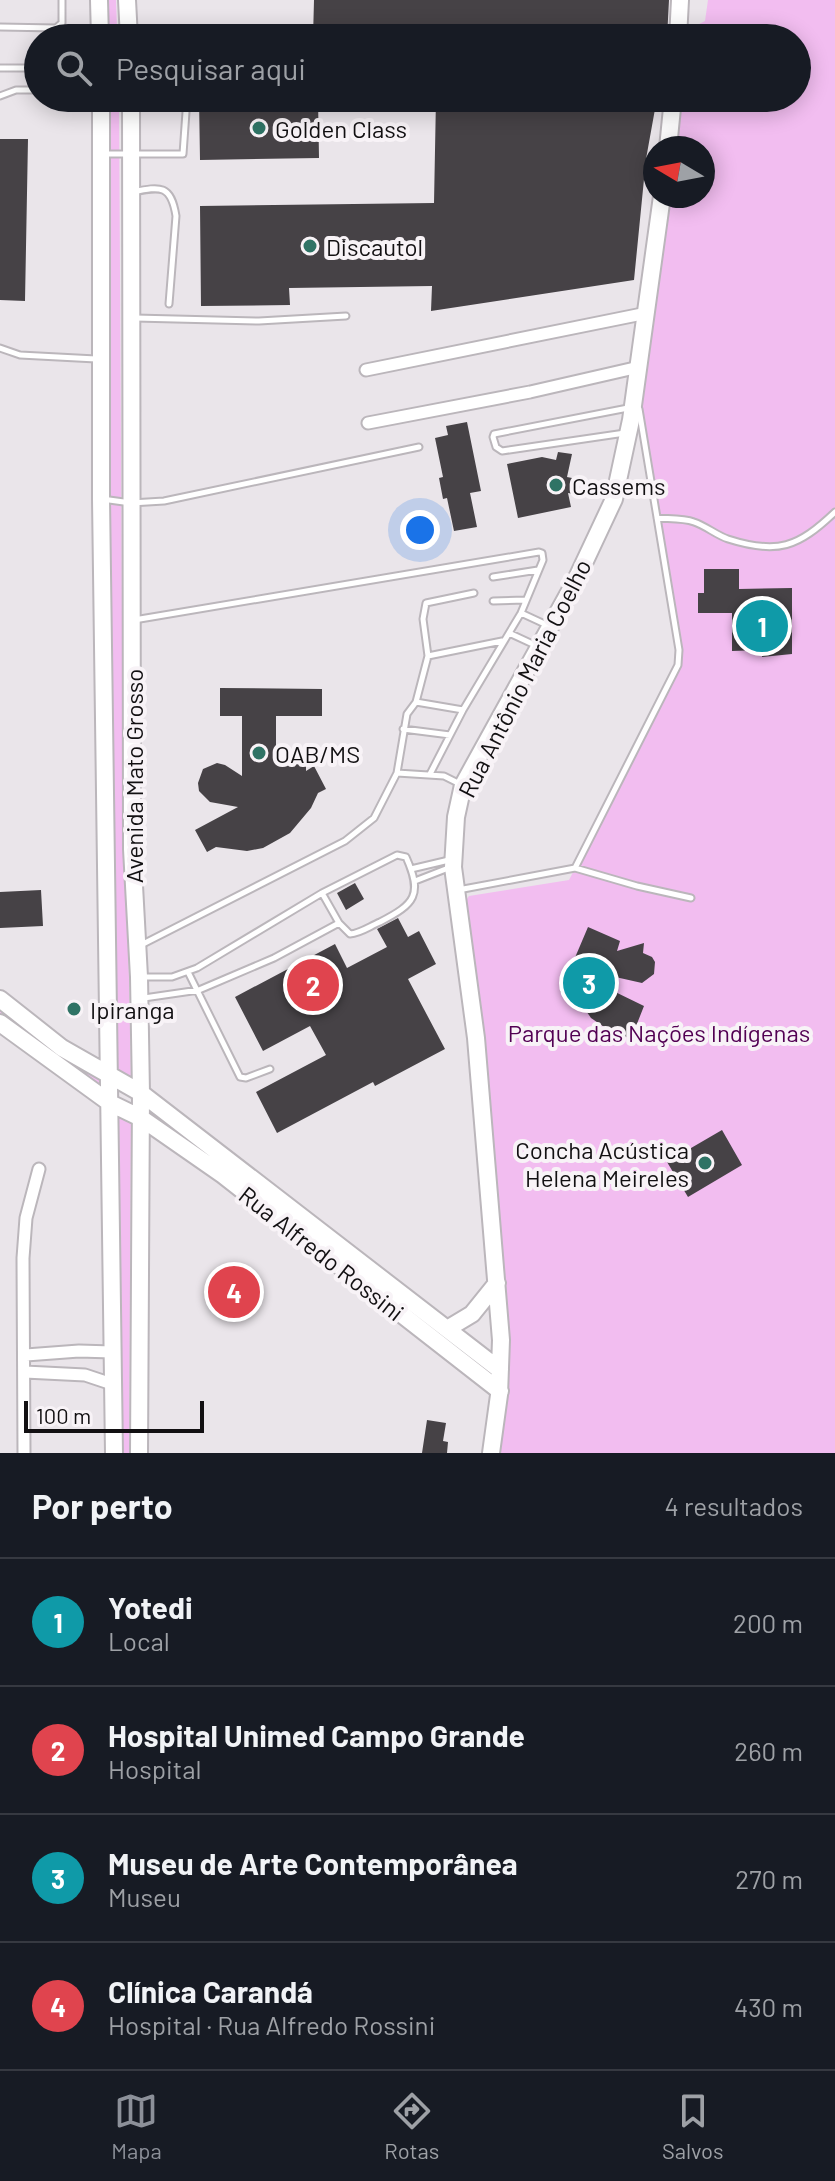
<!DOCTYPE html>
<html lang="pt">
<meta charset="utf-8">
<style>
:root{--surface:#171b24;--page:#242831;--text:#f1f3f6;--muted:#9ea1a6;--line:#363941;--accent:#8c9099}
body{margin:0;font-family:Barlow,sans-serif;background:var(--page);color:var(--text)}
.compass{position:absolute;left:643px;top:136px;width:72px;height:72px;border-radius:50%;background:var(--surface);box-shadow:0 4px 20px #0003;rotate:280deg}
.scale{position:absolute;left:24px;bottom:20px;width:180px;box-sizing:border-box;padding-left:8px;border:4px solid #121012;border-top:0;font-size:22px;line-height:28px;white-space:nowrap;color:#121012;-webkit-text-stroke:6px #f8f3f7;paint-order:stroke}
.you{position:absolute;left:420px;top:530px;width:28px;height:28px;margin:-20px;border:6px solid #fff;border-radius:50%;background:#1a73e8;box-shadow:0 0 0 12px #1a73e833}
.badge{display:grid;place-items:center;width:52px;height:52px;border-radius:50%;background:var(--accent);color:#fff;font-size:26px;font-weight:700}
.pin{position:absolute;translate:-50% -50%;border:4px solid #fff;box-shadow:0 2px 8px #0006}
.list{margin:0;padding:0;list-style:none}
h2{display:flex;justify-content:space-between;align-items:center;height:104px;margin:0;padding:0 32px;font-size:34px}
h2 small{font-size:26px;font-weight:400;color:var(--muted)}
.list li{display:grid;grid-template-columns:52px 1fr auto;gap:24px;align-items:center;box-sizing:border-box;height:128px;padding:0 32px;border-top:2px solid var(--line)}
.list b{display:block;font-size:30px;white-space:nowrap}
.list p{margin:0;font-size:26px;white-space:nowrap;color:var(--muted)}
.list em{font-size:26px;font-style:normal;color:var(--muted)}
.icon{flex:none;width:44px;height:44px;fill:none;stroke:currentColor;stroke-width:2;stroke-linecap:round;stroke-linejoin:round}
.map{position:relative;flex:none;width:835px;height:1453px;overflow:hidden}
.search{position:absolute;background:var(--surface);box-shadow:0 4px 20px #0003;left:24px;right:24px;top:24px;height:88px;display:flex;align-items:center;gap:20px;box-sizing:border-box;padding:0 28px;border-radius:44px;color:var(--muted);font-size:30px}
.sheet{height:616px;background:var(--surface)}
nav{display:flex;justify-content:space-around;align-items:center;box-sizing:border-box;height:112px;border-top:2px solid var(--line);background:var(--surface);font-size:22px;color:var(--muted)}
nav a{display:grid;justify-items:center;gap:4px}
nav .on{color:var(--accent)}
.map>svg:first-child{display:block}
.green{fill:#f2bdf0}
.building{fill:#464246}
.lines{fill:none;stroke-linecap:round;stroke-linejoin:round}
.lane-casing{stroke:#bbb6bb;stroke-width:9}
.street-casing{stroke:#bbb6bb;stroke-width:15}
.secondary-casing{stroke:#bbb6bb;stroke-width:20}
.lane{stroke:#fff;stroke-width:5}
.street{stroke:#fff;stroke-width:11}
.secondary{stroke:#fff;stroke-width:16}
.poi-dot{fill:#2f7365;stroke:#f8f3f7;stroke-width:3}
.labels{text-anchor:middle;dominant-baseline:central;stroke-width:8;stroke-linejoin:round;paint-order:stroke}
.poi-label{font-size:24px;fill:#121012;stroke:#f8f3f7;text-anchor:start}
.street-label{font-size:24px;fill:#121012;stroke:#f8f3f7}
.park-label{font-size:24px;fill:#520153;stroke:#f8f3f7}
</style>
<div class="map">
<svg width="835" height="1453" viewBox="0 0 835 1453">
<rect width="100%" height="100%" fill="#eae5ea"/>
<!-- green -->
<path class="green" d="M101 0H116L117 29 101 30Z
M708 0H835V1453H499L501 1395 464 903 469 896 569 880 680 665 641 400 669 196H703V148H674L680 98H797V38H684L685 31 705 21Z
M103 98H119L122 622 131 1082 113 1072Z
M0 1006 60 1053 100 1080 99 1091 0 1020Z
M116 1111 131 1116 129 1453H116Z"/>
<!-- building -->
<path class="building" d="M314 0H669L667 38H313Z
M199 98H318L319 158 200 160Z
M436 98H657L646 159 634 280 431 311 432 286 289 288 290 305 201 306 200 206 434 203Z
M0 139H28L25 301 0 300Z
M467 422 481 491 470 493 477 527 454 531 447 498 443 499 439 478 443 477 435 438 448 435 446 426Z
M558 452 572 454 567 477 577 479 574 494 568 493 571 507 518 518 507 464 542 457 556 460Z
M704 569H739V589L792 588V654L762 657V650L732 651V613H698V593H704Z
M220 688 322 689V716H276V757L306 758V771L314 766 326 789 318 793 311 808 290 833 263 848 247 851 216 847 207 852 195 830 238 807 210 802 199 791 198 783 203 769 217 763 225 765 242 776V716H220Z
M355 883 364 899 346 910 337 893Z
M41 890 43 926 0 928V892Z
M398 918 408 937 419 931 436 964 408 979 445 1049 375 1086 373 1082 277 1133 256 1092 326 1055 310 1026 263 1051 235 997 335 944 347 968 387 947 377 929Z
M588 927 620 941 617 951 644 943 643 953 652 957 655 962 654 974 642 983 571 967Z
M570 970 644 1006 631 1039 607 1029 591 1018 578 999 560 992Z
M722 1130 742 1165 688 1197 667 1162Z
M427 1420 446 1423 443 1441 448 1442 447 1453H422Z"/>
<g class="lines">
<!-- lane casing -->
<g class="lane-casing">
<path id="lane" d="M0 27 56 28 62 23V0
M0 68H38
M0 96 16 90H38
M105 154H183L187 98
M133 192C161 186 171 185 176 216L169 304
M135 318 259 321 346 316
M0 348 20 355 96 359
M625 433 502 451 496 447 493 437 494 434 628 408
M102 499 131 503 164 501 419 447
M657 518C669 519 683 518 694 522 706 526 716 535 728 539 778 555 798 547 835 512
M493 577 538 570
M493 601 525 600
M521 613 549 626
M134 620 539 552 542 553 543 560 521 613 463 710 430 774
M509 633 537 646
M428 656 423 619 426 603 474 593
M416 702 463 710
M403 729 450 735
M397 773 407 714 416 702 428 656 502 641
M575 868 678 665 679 650 639 409
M411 869 449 860
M415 881 451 867
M458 890 575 868 637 886 691 898
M141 945 345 841 374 818 397 773 444 776 460 784
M188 972 240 1077 246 1078 270 1069
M143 977H172L197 968 322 893 397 855 406 857C423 895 415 904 380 922 370 926 361 933 350 934L339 923 322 893
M144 998 199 990 274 958 339 923"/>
</g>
<!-- street casing -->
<g class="street-casing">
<path id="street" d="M366 370 647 313
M368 423 530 392 639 367
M26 1355 79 1351 112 1352
M25 1372 85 1375 112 1384
M24 1453 23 1258 26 1218 39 1169"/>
</g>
<!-- secondary casing -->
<g class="secondary-casing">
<path id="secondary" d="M99 0 100 38
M127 0 129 38
M678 38 680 0
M101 98V499L114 1453
M131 98 132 849 139 977 141 1093 139 1453
M668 148 673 98
M0 999 62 1048 141 1093 500 1370
M0 1023 110 1103 141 1118 223 1175 500 1391
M447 1329 472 1314 497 1283
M491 1453 499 1395 501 1340 476 1038 453 867 456 817 463 785 576 580 614 499 631 420 662 196"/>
</g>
<!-- lane -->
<use href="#lane" class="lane"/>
<!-- street -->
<use href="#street" class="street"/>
<!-- secondary -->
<use href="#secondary" class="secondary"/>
</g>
<!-- markers -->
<g class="poi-dot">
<circle cx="259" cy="128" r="8"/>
<circle cx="310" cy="246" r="8"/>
<circle cx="556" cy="485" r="8"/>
<circle cx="259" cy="753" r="8"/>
<circle cx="74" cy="1009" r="8"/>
<circle cx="705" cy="1163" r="8"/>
</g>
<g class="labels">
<!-- poi labels -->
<g class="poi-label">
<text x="275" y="128">Golden Class</text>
<text x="326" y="246">Discautol</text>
<text x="572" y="485">Cassems</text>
<text x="275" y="753">OAB/MS</text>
<text x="90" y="1009">Ipiranga</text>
<text x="689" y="1149" text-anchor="end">Concha Acústica<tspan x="689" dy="28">Helena Meireles</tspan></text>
</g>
<!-- street labels -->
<g class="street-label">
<text transform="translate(524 678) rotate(-63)">Rua Antônio Maria Coelho</text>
<text transform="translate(133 776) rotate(-90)">Avenida Mato Grosso</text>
<text transform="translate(322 1253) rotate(38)">Rua Alfredo Rossini</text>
</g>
<!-- park labels -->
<g class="park-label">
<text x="659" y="1032">Parque das Nações Indígenas</text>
</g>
</g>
</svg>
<svg class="compass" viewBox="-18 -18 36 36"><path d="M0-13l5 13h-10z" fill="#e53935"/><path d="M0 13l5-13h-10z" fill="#9ea1a6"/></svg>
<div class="scale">100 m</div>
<div class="you"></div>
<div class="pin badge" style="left:762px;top:626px;background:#0f9aa8">1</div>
<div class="pin badge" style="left:313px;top:985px;background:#e0444e">2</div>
<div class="pin badge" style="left:589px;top:983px;background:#0f9aa8">3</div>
<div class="pin badge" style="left:234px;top:1292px;background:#e0444e">4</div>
<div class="search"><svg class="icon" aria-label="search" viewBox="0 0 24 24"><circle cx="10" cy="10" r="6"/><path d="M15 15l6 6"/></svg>Pesquisar aqui</div>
</div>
<section class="sheet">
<h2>Por perto<small>4 resultados</small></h2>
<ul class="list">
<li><span class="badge" style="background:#0f9aa8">1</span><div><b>Yotedi</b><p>Local</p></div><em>200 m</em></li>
<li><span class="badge" style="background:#e0444e">2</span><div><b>Hospital Unimed Campo Grande</b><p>Hospital</p></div><em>260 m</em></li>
<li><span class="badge" style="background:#0f9aa8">3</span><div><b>Museu de Arte Contemporânea</b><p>Museu</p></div><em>270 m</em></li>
<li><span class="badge" style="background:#e0444e">4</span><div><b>Clínica Carandá</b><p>Hospital · Rua Alfredo Rossini</p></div><em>430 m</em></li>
</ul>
</section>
<nav>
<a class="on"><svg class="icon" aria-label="map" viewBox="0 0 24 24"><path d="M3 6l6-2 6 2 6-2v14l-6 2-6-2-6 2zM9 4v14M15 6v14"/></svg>Mapa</a>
<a><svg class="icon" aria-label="directions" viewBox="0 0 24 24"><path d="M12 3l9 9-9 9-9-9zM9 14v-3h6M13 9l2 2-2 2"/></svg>Rotas</a>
<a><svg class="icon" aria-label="saved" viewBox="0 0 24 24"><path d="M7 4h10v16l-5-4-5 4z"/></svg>Salvos</a>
</nav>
